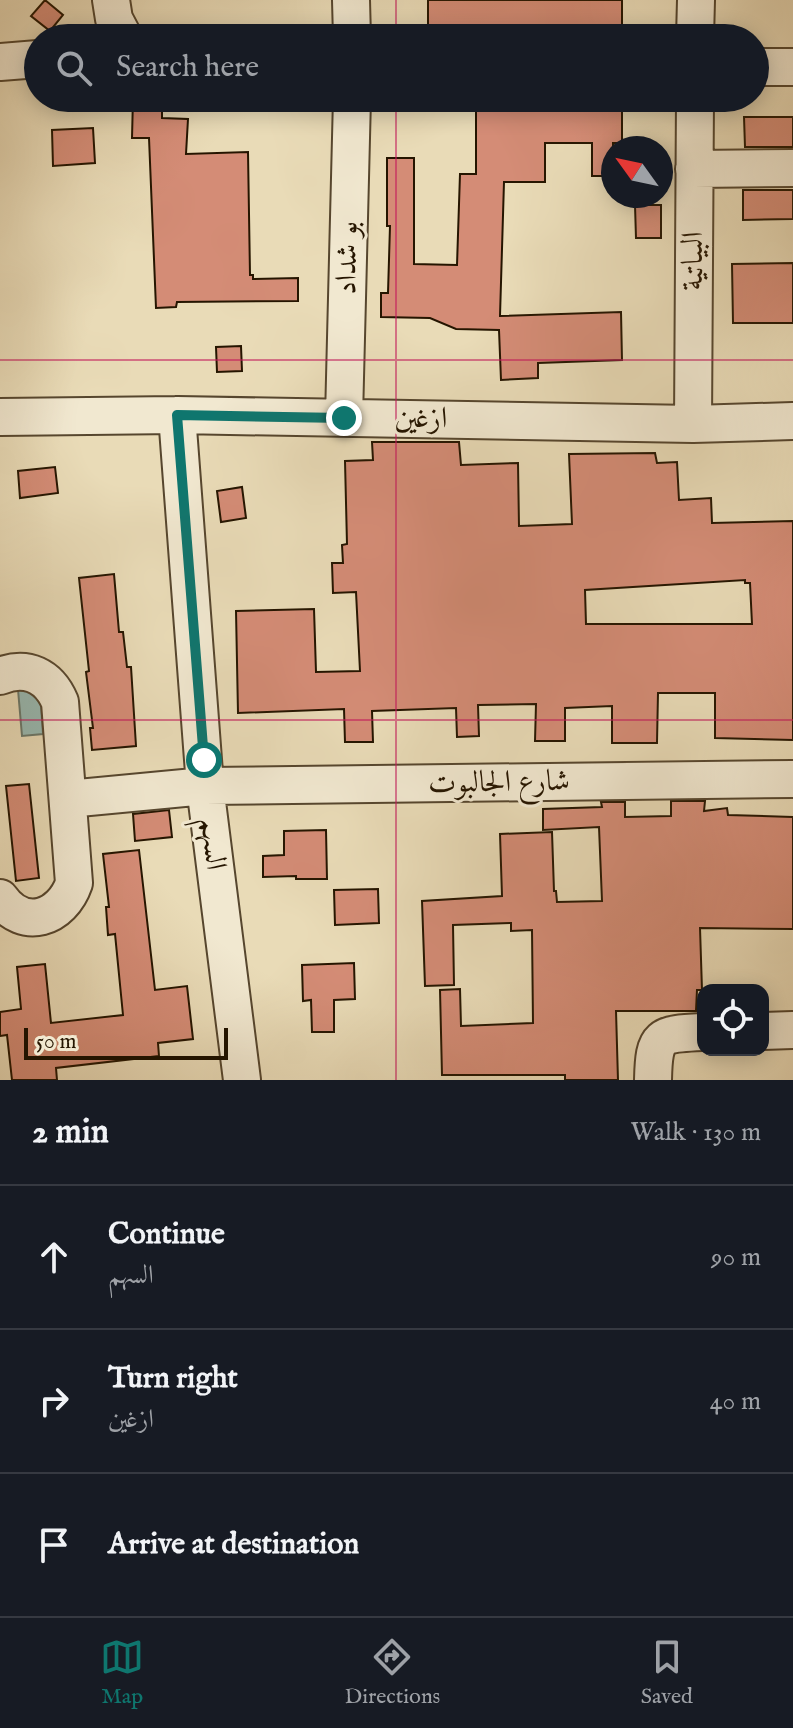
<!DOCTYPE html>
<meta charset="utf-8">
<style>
:root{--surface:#171b24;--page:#20242c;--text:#f1f3f6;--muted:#9ea1a6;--line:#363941;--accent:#0f766e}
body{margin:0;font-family:"IM FELL English",Amiri,serif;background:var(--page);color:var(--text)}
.controls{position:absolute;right:24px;bottom:24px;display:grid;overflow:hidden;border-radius:16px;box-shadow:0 4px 20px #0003}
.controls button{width:72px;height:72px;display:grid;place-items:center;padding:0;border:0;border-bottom:2px solid var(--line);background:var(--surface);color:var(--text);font:40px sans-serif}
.compass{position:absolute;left:601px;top:136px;width:72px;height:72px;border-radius:50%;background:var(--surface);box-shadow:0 4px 20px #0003;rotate:303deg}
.scale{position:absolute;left:24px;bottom:20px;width:204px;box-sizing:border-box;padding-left:8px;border:4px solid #251500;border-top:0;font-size:22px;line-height:28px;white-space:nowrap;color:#251500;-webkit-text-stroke:6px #f1e8d0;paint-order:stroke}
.stop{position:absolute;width:24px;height:24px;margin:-18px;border:6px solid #0f766e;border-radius:50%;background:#fff}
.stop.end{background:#0f766e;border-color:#fff;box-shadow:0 2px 8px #0008}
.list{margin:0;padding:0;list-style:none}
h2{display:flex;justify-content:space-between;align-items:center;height:104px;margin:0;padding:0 32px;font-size:34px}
h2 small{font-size:26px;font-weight:400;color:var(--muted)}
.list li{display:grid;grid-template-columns:52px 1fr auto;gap:24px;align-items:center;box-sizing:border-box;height:144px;padding:0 32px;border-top:2px solid var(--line)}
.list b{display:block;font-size:30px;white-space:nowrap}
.list p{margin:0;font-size:26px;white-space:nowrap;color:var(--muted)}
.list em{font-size:26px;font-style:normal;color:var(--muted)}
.icon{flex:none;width:44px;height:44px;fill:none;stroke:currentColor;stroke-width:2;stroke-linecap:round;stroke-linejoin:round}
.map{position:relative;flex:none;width:793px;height:1080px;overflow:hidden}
.search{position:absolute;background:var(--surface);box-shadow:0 4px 20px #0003;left:24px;right:24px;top:24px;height:88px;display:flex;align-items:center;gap:20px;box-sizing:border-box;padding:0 28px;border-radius:44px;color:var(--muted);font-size:30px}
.sheet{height:536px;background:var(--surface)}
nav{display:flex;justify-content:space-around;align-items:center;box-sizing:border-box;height:112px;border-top:2px solid var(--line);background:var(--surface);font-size:22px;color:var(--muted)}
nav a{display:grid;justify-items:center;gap:4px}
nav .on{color:var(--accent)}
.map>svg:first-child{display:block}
.water{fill:#98bab3;stroke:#6a786b;stroke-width:2}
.building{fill:#d48c76;stroke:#251500;stroke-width:2;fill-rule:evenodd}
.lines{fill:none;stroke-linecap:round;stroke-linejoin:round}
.minor-casing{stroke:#56462e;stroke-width:40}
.minor{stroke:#f1e8d0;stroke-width:36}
.route{stroke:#0f766e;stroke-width:10}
.grid{fill:none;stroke:#c2185b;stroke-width:2;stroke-opacity:0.55}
.labels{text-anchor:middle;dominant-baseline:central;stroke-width:6;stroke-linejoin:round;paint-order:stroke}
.street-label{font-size:30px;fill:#251500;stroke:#f1e8d0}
</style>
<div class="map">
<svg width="793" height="1080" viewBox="0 0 793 1080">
<rect width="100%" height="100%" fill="#e9dbb7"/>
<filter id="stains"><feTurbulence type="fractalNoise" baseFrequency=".0025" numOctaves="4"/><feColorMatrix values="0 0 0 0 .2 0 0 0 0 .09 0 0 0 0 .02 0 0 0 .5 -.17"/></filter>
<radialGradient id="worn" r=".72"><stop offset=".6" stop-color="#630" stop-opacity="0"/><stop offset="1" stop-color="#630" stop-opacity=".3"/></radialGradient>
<!-- water -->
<path class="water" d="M39 676 43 734 22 736 17 678Z"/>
<!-- building -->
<path class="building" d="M45 0 63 15 50 31 31 16Z
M428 0H622V38H428Z
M133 98H162V118L188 119 186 154 248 152 250 275H253V279L298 278V301L177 302 176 307 156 308 149 138H132Z
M476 98 622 99V143H613V176H592V143H545V182H504L500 316 621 312 622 360 538 363V378L501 380 499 330 456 329 430 318 381 317V293H388L390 226H387V158H414V264L457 265 460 174H476Z
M744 117H793V147H745Z
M93 128 95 163 53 166 52 130Z
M743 190H793V219L743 220Z
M635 205H661V238H636Z
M793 263V323H733L732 264Z
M241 346 242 371 217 372 216 347Z
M372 442H459L461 465 518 463 519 526 572 524 569 454 655 453 657 463 677 462 679 500 711 498 712 523 793 521V740L715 738V693H658L657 743H612V706L565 708V741H535L536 704 478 705 479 736 457 737 456 708 372 711 373 742H345L344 709 238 713 236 611 314 609 316 672 360 671 356 592 333 593 332 563H343L342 545 347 544 345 461 373 460ZM745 580V583H750L752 624H586L585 590Z
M55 467 58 493 20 498 18 471Z
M242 487 246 518 221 522 217 491Z
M114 574 119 632H123L127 667H131L136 746 92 750 90 728H93L86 672 89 671 79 578Z
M29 784 39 878 16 881 6 786Z
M671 801H705L704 811 727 808 728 815 793 817V929L700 928 702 990H697L696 1011H616L618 1080H565V1075H442L440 990 460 989 461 1026 533 1023 532 930 511 931V923L453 925 454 985 425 986 422 901 502 896 500 834 552 832 554 891H556L557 902 602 901 599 827 543 830V809L602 807 601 802H625V817L671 816Z
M169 810 172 837 135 841 133 814Z
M326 830 327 879H296V876L263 877V856L284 855V831Z
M139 850 155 990 187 986 193 1039 158 1043 159 1056 56 1068 57 1080H12L7 1035 0 1036V1012L21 1009 17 967 45 964 51 1023 123 1015 115 934 108 935 106 907H109L103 854Z
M378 889 379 923 335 925 334 890Z
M354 963 355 999 334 1000V1032H312L311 1000 303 1001 302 965Z"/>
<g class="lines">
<!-- minor casing -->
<g class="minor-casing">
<path id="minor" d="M111 0 114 19 124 38
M351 0 352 38
M695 38 696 0
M0 62 38 59
M755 67H793
M694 169 793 168
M177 415 205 786 242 1080
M0 417 177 415 693 424 793 421
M344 418 352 98
M693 424 695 98
M0 676C27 665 49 676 60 702L74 883C62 918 24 932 0 898
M68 799 205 786 793 779
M763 1031 793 1030
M653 1080C654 1034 659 1034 703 1032"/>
</g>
<!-- minor -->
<use href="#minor" class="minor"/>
</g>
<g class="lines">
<!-- route -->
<path class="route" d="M204 760 177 415 344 418"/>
</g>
<!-- grid -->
<path class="grid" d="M396 0V38M396 98V1080M0 360H793M0 720H793"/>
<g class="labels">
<!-- street labels -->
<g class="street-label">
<text transform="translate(348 258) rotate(-89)">بو شداد</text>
<text transform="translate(694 261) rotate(-90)">البياتية</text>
<text transform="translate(421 419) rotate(1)">ازغين</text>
<text transform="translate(499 783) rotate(-1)">شارع الجالبوت</text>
<text transform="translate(212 844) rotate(83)">السهم</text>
</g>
</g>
<rect width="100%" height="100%" filter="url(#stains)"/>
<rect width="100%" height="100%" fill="url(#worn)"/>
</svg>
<div class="controls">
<button><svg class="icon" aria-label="locate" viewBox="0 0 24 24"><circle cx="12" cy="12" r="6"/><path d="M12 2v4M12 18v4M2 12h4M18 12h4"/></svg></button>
</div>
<svg class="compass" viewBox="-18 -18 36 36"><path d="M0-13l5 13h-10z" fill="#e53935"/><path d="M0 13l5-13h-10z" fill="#9ea1a6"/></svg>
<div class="scale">50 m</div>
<div class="stop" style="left:204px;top:760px"></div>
<div class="stop end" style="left:344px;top:418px"></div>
<div class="search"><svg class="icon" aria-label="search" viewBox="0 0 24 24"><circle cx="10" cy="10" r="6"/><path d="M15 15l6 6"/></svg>Search here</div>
</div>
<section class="sheet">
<h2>2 min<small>Walk · 130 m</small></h2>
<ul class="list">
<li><svg class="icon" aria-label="ahead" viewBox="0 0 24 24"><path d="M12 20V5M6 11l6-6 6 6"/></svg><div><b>Continue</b><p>السهم</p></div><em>90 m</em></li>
<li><svg class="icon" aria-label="right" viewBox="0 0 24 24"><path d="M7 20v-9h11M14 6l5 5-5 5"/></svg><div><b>Turn right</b><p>ازغين</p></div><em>40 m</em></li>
<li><svg class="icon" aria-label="arrive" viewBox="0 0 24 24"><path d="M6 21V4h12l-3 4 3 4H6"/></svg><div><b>Arrive at destination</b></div></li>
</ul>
</section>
<nav>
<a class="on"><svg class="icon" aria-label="map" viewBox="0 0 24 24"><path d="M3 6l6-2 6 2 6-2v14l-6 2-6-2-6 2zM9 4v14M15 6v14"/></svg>Map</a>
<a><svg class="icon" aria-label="directions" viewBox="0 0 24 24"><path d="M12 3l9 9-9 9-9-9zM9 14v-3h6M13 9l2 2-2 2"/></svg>Directions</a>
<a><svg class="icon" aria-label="saved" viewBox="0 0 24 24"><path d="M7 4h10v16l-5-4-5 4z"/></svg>Saved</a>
</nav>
